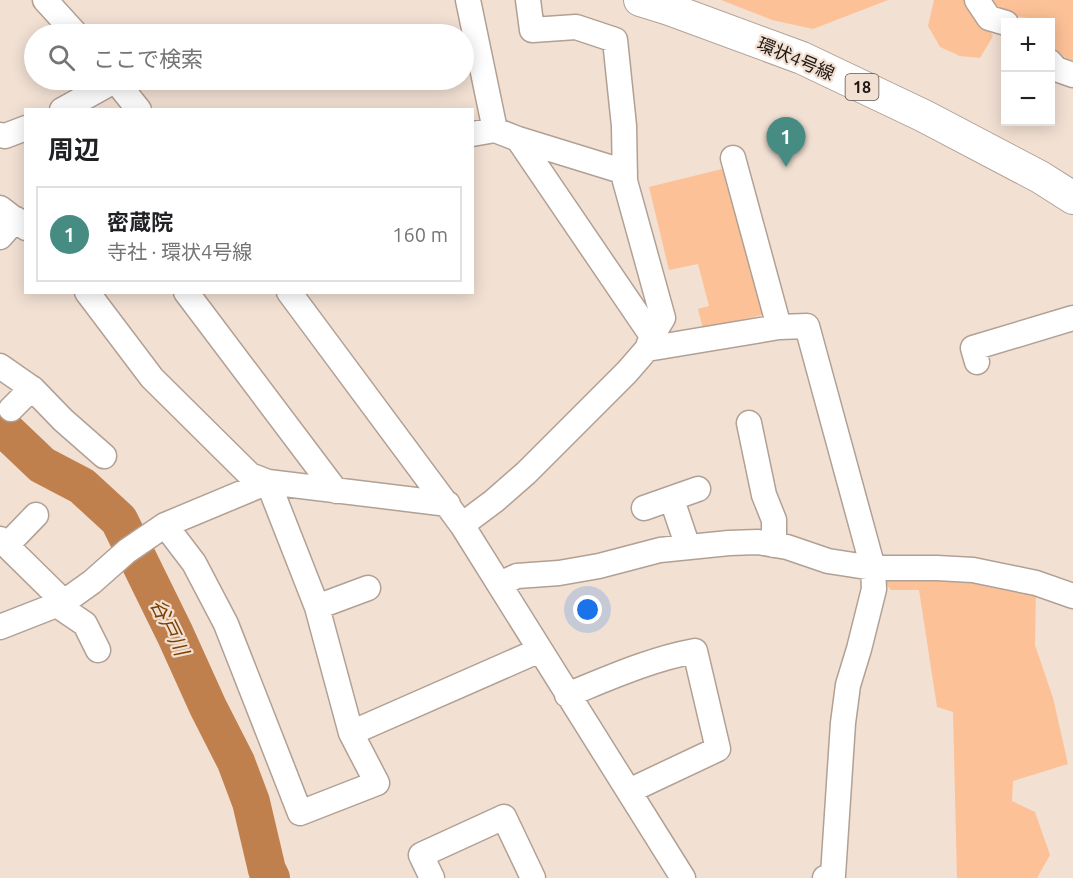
<!DOCTYPE html>
<html lang="ja">
<meta charset="utf-8">
<style>
:root{--surface:#fff;--page:#f6f6f6;--text:#202124;--muted:#757577;--line:#e0e0e0;--accent:#468c83}
body{margin:0;font-family:Ubuntu,"Noto Sans JP",sans-serif;background:var(--page);color:var(--text)}
.controls{position:absolute;right:18px;top:18px;display:grid;overflow:hidden;border-radius:0px;box-shadow:0 3px 15px #0003}
.controls button{width:54px;height:54px;display:grid;place-items:center;padding:0;border:0;border-bottom:2px solid var(--line);background:var(--surface);color:var(--text);font:30px sans-serif}
.you{position:absolute;left:588px;top:610px;width:21px;height:21px;margin:-15px;border:4px solid #fff;border-radius:50%;background:#1a73e8;box-shadow:0 0 0 9px #1a73e833}
.badge{display:grid;place-items:center;width:39px;height:39px;border-radius:50%;background:var(--accent);color:#fff;font-size:20px;font-weight:700}
.pin{position:absolute;translate:-50% -50px;filter:drop-shadow(0 2px 3px #0008)}
.pin::after{content:'';position:absolute;top:32px;width:21px;height:18px;background:inherit;clip-path:polygon(0 0,100% 0,50% 100%)}
.list{margin:0;padding:0;list-style:none}
h2{display:flex;justify-content:space-between;align-items:center;height:78px;margin:0;padding:0 24px;font-size:26px}
h2 small{font-size:20px;font-weight:400;color:var(--muted)}
.list li{display:grid;grid-template-columns:39px 1fr auto;gap:18px;align-items:center;box-sizing:border-box;height:96px;margin:0 12px 12px;padding:0 12px;border:2px solid var(--line);border-radius:0px}
.list b{display:block;font-size:22px;white-space:nowrap}
.list p{margin:0;font-size:20px;white-space:nowrap;color:var(--muted)}
.list em{font-size:20px;font-style:normal;color:var(--muted)}
.icon{flex:none;width:33px;height:33px;fill:none;stroke:currentColor;stroke-width:2;stroke-linecap:round;stroke-linejoin:round}
.map{position:relative;flex:none;width:1073px;height:878px;overflow:hidden}
.search{position:absolute;background:var(--surface);box-shadow:0 3px 15px #0003;left:24px;top:24px;width:450px;height:66px;display:flex;align-items:center;gap:15px;box-sizing:border-box;padding:0 21px;border-radius:33px;color:var(--muted);font-size:22px}
.panel{position:absolute;background:var(--surface);box-shadow:0 3px 15px #0003;left:24px;top:108px;width:450px;height:186px;border-radius:0px}
.map>svg:first-child{display:block}
.green{fill:#fcc197}
.lines{fill:none;stroke-linecap:round;stroke-linejoin:round}
.river{stroke:#c0804e;stroke-width:38}
.minor-casing{stroke:#b1a094;stroke-width:27}
.major-casing{stroke:#b1a094;stroke-width:34}
.minor{stroke:#fff;stroke-width:24}
.major{stroke:#fff;stroke-width:32}
.labels{text-anchor:middle;dominant-baseline:central;stroke-width:4.5;stroke-linejoin:round;paint-order:stroke}
.shield{fill:#f2e0d3;stroke:#5e534d;stroke-width:1.5}
.shield-label{font-size:16px;font-weight:bold;fill:#1e1713}
.street-label{font-size:18px;fill:#1e1713;stroke:#f2e0d3}
.water-label{font-size:20px;font-style:italic;fill:#7b3f00;stroke:#f2e0d3}
</style>
<div class="map">
<svg width="1073" height="878" viewBox="0 0 1073 878">
<rect width="100%" height="100%" fill="#f2e0d3"/>
<!-- green -->
<path class="green" d="M721 0H888L813 29 772 20Z
M934 0H968L993 36 980 58 960 56 940 47 928 26Z
M989 0H1073V60L1062 62 1051 48 1050 22H1030L1027 18 1001 13Z
M730 167 766 314 703 329 698 309 709 306 698 264 669 270 649 187Z
M873 568 1036 583 1035 645 1053 698 1068 764 1013 781 1012 801 1035 812 1050 855 1037 878H957L953 712 937 707 919 590H891Z"/>
<g class="lines">
<!-- river -->
<path class="river" d="M0 425 42 465 82 486 119 520 175 634 208 707 236 762 251 802 267 870 271 878"/>
<!-- minor casing -->
<g class="minor-casing">
<path id="minor" d="M45 0 76 34
M468 0 495 130
M977 0 989 18 1006 23
M1050 62 1056 69 1073 75
M115 80 139 110
M62 110 116 80
M472 134 495 130 518 139 652 336
M0 135 5 136 26 128
M518 139 625 172
M733 158 779 327
M0 208 26 228
M0 237 16 219
M87 292 152 378 250 475 268 482 317 607 351 733 377 783 300 813 226 624 194 563 165 525
M186 292 336 491
M289 292 462 525 683 878
M647 349 779 327 807 326 873 568 874 589 859 649 848 685 843 723 833 875 825 878
M977 362 973 348 1073 318
M0 366 33 389 63 420 104 456
M11 409 32 388
M749 423 764 495 774 520V545
M672 500 688 547
M644 508 698 489
M462 525 494 501 526 473 627 372 647 349 652 336 663 318 625 181 624 126 615 40 576 27 532 30 528 0
M0 539 64 602
M7 545 36 515
M500 584 517 576 559 573 599 566 660 550 729 543 758 542 787 547 828 561 873 568H937L973 570 1036 583 1073 596
M57 605 85 624 98 650
M317 607 368 588
M0 627 64 602 92 582 127 551 165 525 268 482 448 504
M567 695C609 678 651 659 695 651L718 749 629 791
M351 733 540 650
M432 878 421 855 504 817 533 878"/>
</g>
<!-- major casing -->
<g class="major-casing">
<path id="major" d="M640 0 669 9 802 58 924 116 1040 177 1073 198"/>
</g>
<!-- minor -->
<use href="#minor" class="minor"/>
<!-- major -->
<use href="#major" class="major"/>
</g>
<g class="labels">
<!-- shield labels -->
<rect class="shield" x="845.5" y="74" width="33" height="26" rx="4.5"/>
<g class="shield-label">
<text x="862" y="87">18</text>
</g>
<!-- street labels -->
<g class="street-label">
<text transform="translate(796 58) rotate(23)">環状4号線</text>
</g>
<!-- water labels -->
<g class="water-label">
<text transform="translate(170 627) rotate(64)">谷戸川</text>
</g>
</g>
</svg>
<div class="controls">
<button>+</button>
<button>−</button>
</div>
<div class="you"></div>
<div class="pin badge" style="left:786px;top:167px">1</div>
<div class="search"><svg class="icon" aria-label="search" viewBox="0 0 24 24"><circle cx="10" cy="10" r="6"/><path d="M15 15l6 6"/></svg>ここで検索</div>
<section class="panel">
<h2>周辺<small></small></h2>
<ul class="list">
<li><span class="badge">1</span><div><b>密蔵院</b><p>寺社 · 環状4号線</p></div><em>160 m</em></li>
</ul>
</section>
</div>
